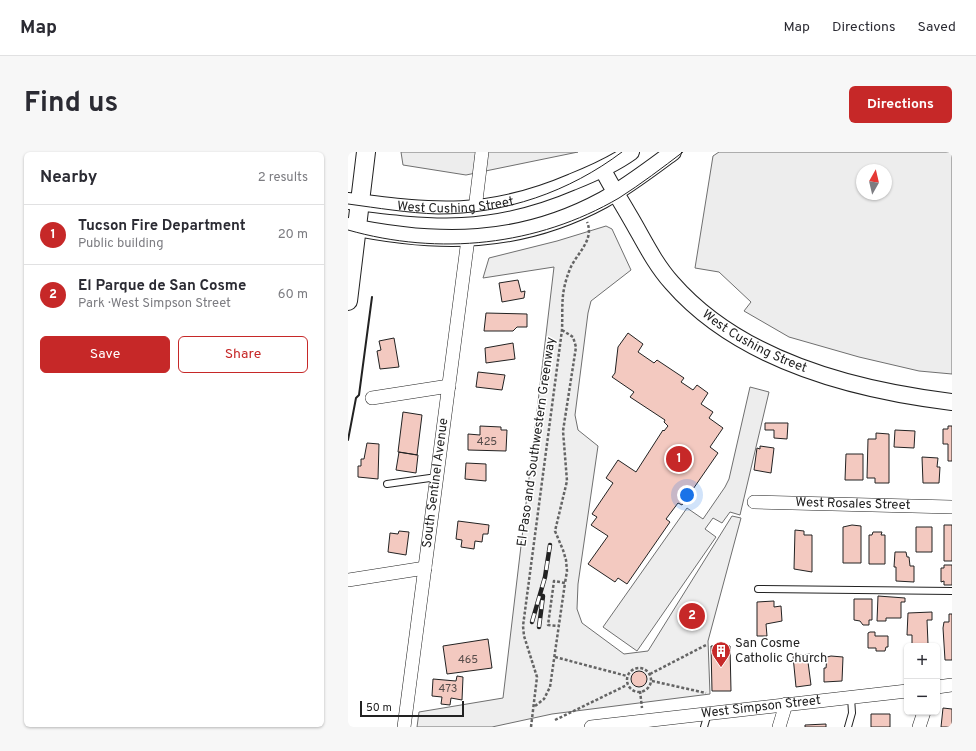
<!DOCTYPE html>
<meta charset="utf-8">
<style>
:root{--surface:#fff;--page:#f7f7f7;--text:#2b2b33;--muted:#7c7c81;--line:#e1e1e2;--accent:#c62828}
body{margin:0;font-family:Overpass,sans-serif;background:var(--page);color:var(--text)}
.controls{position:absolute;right:12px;bottom:12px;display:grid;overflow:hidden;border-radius:6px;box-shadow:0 1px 3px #0004}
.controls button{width:36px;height:36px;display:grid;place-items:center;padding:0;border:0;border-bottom:1px solid var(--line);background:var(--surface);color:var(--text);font:20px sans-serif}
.compass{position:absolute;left:508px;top:12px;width:36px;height:36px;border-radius:50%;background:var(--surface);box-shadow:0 1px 3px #0004;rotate:8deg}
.scale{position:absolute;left:12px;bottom:10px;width:104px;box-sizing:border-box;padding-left:4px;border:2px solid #222;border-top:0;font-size:11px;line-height:14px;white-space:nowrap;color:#222;-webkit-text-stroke:3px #fff;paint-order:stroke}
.you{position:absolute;left:339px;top:343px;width:14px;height:14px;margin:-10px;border:3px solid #fff;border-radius:50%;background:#1a73e8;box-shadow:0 0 0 6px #1a73e833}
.badge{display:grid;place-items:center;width:26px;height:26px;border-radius:50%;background:var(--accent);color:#fff;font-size:13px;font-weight:700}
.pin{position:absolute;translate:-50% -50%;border:2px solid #fff;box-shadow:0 1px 4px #0006}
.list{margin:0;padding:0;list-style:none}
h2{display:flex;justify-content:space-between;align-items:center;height:52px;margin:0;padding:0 16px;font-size:17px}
h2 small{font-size:13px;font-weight:400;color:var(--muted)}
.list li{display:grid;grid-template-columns:26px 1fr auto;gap:12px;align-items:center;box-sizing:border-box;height:60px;padding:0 16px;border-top:1px solid var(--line)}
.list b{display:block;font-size:15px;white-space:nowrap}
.list p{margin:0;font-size:13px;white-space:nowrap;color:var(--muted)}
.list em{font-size:13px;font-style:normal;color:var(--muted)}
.actions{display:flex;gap:8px;padding:12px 16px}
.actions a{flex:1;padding:9px 0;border:1px solid var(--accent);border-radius:6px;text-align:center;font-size:14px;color:var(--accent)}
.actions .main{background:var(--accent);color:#fff}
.map{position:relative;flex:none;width:604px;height:575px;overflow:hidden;border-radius:6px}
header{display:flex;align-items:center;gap:24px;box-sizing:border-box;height:56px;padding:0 20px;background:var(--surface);border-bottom:1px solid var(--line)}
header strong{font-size:19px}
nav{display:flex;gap:22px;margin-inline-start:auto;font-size:14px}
.intro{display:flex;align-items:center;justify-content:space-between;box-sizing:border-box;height:96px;padding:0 24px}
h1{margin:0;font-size:28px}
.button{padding:10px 18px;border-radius:6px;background:var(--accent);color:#fff;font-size:14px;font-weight:700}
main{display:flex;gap:24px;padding:0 24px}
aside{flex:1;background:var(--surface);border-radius:6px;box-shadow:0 1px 3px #0004}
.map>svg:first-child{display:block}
.green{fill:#eee;stroke:#6f6f6f}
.parking{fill:#ededed;stroke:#6f6f6f;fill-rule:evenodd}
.building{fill:#f3c9c0;stroke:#222}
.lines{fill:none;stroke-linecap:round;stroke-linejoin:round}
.service-casing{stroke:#222;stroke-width:8}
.minor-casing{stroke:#222;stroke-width:14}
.tertiary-casing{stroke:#222;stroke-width:18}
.secondary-casing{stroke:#222;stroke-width:20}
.path{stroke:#646464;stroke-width:2.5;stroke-dasharray:3 2;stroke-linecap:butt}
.service{stroke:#fff;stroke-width:6}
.minor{stroke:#fff;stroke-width:13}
.tertiary{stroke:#fff;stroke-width:16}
.secondary{stroke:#fff;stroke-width:18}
.tram{stroke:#222;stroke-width:1}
.rail-casing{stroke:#222;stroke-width:4.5}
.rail{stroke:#fff;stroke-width:3;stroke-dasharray:9;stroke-linecap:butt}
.wall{stroke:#222;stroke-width:2}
.labels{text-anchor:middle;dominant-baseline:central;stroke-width:3;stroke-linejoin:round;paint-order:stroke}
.number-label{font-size:11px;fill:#564c4a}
.street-label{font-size:13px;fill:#222;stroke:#fff}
.poi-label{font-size:13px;fill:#222;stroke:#fff;text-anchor:start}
</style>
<header>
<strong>Map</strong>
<nav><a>Map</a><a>Directions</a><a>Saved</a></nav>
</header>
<div class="intro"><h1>Find us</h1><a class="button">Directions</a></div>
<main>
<aside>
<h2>Nearby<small>2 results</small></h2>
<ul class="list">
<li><span class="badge">1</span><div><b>Tucson Fire Department</b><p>Public building</p></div><em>20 m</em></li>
<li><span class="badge">2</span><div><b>El Parque de San Cosme</b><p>Park · West Simpson Street</p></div><em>60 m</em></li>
</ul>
<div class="actions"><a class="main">Save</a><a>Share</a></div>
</aside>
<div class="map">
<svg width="604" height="575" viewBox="0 0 604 575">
<rect width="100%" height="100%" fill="#fff"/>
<!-- green -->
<path class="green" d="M258 74 264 77 283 118 243 149 240 161 227 263 230 278 250 294 230 432 229 457 234 471 276 502 300 499 384 364 393 366 360 489 362 542 204 562 144 575H69L71 560 155 546 206 115 135 126 141 106 209 89Z"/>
<!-- parking -->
<path class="parking" d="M53 0H230L118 23 55 13Z
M371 0H604V222L571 219 511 205 441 185 396 159 403 150 371 120 347 116 365 4ZM514 18H538V42H514Z
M402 235 421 240 392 363 382 360 374 371 365 366 357 377 368 385 289 499 255 475 339 356 355 367 377 335 381 327Z"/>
<!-- building -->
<path class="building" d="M170 128 173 140 177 139 176 146 154 150 151 131Z
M138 161 179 162V175H169L165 179H136Z
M280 181 295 192 290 200 306 211 309 208 336 226 333 230 345 238 349 233 360 241 353 252 365 260 361 266 375 276 362 295 370 301 334 353 330 351 318 367 322 370 279 432 270 426 267 430 240 412 260 384 243 373 249 365 244 362 265 331 258 326 270 308 288 320 315 278 316 279 320 274 316 270 317 268 282 245 286 240 264 225 267 221 270 195Z
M46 186 51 215 32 217 29 199 33 198 31 189Z
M165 191 167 207 138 211 137 196Z
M130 220 157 223 154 238 128 235Z
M55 260 74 263 69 303 50 300Z
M417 271H440L439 287 426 286V278H417Z
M132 274 153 275V278H159L158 299 120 298V282L132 283Z
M600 274H604V309H600V292H595V277H600Z
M547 278 567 279 566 296 546 295Z
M528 281 541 282V331H527V326H519L520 287H528Z
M19 291 31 292 30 327 10 325V314H13V307H16Z
M412 294 426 296 423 321 406 318 409 296 412 297Z
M51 300 70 303 68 321 48 318Z
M498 302H515V328H497Z
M574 305 590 306 589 315H592L591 331H575Z
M118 311 138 312V329L117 327Z
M110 369 141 373 140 382H135L134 390 127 389 126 397 113 395 114 388 108 387Z
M504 373 513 374V411H495V375Z
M596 373H604V409H596Z
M568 375H584V400H568Z
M447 378 456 379V383H464V420L446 417Z
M51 379 61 380 58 403 40 400 42 381 50 382Z
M525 380H534L533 383H537V412H521V383H524Z
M547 400H558L559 405H561L562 414H566V430L548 429V415H546Z
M596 413H604V433H596V429L593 430V416H596Z
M530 444 557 446V450H553V466H538V469H529Z
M506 447H524V468H521V473H515L512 469 506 468Z
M426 449V455L433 454 434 469 418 472 419 484H409V450Z
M584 460V468H579L580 492H564V483H559L560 461Z
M601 462H604V508H597L595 476 596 470H601Z
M522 480H527V484H540V495H538L537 499H528V496H520V481Z
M140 487 144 516 99 522 95 494Z
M363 494H382L383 539H364Z
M462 502 463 510H460L463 533 448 535 445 504Z
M483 504 495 505 494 529 476 530V516H478L479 505Z
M283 527a8 8 0 1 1 16 0a8 8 0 1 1-16 0Z
M109 524 115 525 114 548 103 546 102 553 93 552 94 545 84 544 85 527 108 529Z
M595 556 604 557V575H593Z
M523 562H542V575H523Z
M478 572V575H457V573Z"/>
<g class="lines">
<!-- service casing -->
<g class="service-casing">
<path id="service" d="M39 332 89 325
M410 437 604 439
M356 575 360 561
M500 575 504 561 503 545"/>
</g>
<!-- minor casing -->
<g class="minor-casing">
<g id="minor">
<path d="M127 57 134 0"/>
<path d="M24 246 101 234"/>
<path id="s1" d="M406 350 604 355"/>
<path d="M0 428 77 416"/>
<path d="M589 535 604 533"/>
<path id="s2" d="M56 575 120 87"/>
<path id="s3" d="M243 575 559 539"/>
<path d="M431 575 438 552"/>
<path d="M571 575 576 560"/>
</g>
</g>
<!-- tertiary casing -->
<g class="tertiary-casing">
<g id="tertiary">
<path id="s4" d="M255 18C263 34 273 49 282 65 295 87 306 111 324 131 392 209 505 238 604 250"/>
<path id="s5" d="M0 49C87 60 140 66 224 30 244 22 265 13 283 0"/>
<path d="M0 74C90 93 172 93 255 48 280 34 302 17 325 0"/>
</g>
</g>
<!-- secondary casing -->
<g class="secondary-casing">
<path id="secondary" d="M0 149 18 0"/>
</g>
<!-- path -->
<path class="path" d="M214 178 225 185 228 195 215 279 219 329 207 379 215 398 218 408 219 419 217 431
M207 505 279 524
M279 528a12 12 0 1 1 24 0a12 12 0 1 1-24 0Z
M302 522 358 493
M304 529 358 541
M292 539 294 556
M187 554 196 547 202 535 217 431 206 429 200 473 211 474
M207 568 279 533
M183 575 189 525 176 484 175 474 214 178C215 153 212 142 222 117 228 102 247 88 239 70"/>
<!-- service -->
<use href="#service" class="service"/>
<!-- minor -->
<use href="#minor" class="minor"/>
<!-- tertiary -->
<use href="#tertiary" class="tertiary"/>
<!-- secondary -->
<use href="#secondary" class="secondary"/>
<!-- tram -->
<path class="tram" d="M0 52C30 56 60 61 90 62 157 62 221 40 274 0
M0 78C91 104 189 94 271 46 293 32 314 16 335 0"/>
<!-- rail casing -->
<g class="rail-casing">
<path id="rail" d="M184 470 197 425 202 393
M191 475 195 444"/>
</g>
<!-- rail -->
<use href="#rail" class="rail"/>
<!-- wall -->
<path class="wall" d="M0 288 8 246 11 243 24 145"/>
</g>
<!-- icons -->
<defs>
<g id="building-pin" transform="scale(1)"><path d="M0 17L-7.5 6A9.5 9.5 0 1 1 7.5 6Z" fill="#c62828" stroke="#fff"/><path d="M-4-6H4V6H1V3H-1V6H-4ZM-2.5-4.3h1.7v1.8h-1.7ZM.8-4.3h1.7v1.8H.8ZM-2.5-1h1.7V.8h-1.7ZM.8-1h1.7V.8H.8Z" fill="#fff"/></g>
</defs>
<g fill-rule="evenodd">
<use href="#building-pin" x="373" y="499"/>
</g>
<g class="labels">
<!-- number labels -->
<g class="number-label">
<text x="139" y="290">425</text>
<text x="120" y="508">465</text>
<text x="100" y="537">473</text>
</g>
<!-- street labels -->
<g class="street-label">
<text stroke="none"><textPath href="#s5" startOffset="108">West Cushing Street</textPath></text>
<text stroke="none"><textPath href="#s4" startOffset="235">West Cushing Street</textPath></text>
<text transform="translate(189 290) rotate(-82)">El Paso and Southwestern Greenway</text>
<text stroke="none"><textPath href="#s2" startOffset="246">South Sentinel Avenue</textPath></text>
<text stroke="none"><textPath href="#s1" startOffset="99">West Rosales Street</textPath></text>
<text stroke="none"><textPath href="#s3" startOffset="171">West Simpson Street</textPath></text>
</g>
<!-- poi labels -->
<g class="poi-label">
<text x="387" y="492">San Cosme<tspan x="387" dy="15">Catholic Church</tspan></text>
</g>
</g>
</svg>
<div class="controls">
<button>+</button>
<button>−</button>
</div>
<svg class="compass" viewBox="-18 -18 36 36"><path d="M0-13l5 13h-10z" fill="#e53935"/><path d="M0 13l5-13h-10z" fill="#7c7c81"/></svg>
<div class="scale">50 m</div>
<div class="you"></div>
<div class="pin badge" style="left:331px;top:307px">1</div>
<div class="pin badge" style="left:344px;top:464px">2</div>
</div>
</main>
